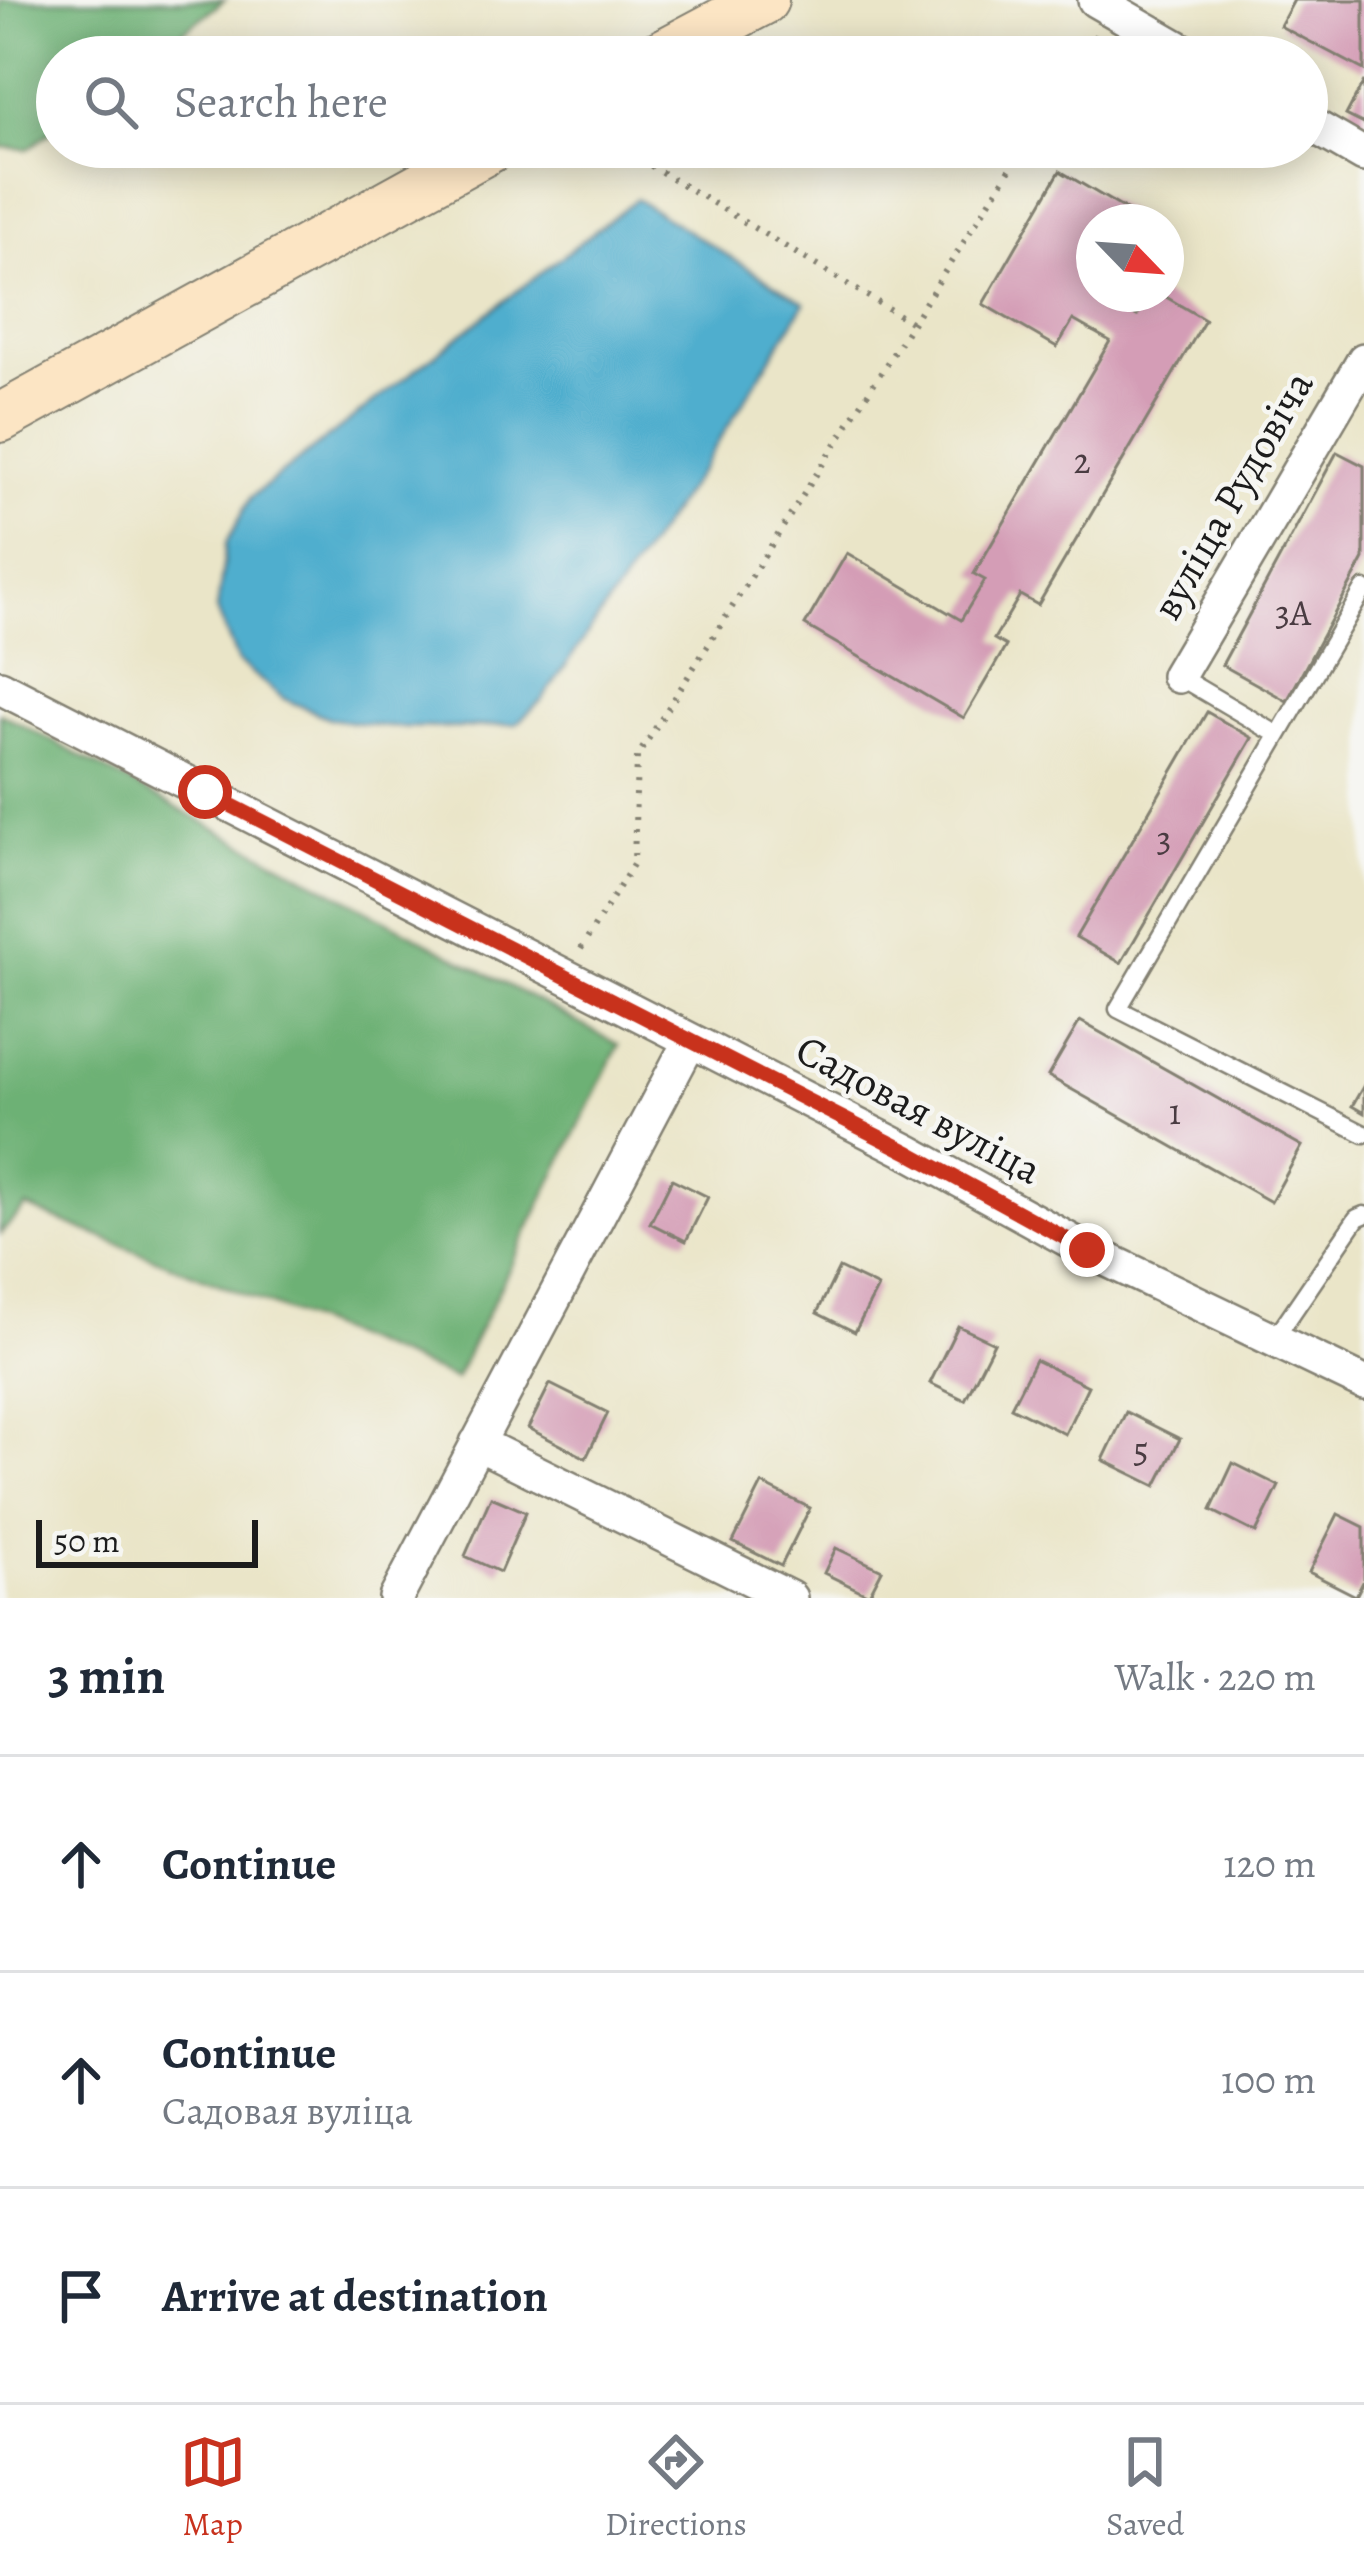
<!DOCTYPE html>
<meta charset="utf-8">
<style>
:root{--surface:#fff;--page:#f2f2f3;--text:#1f2937;--muted:#747a83;--line:#e0e1e3;--accent:#c8321e}
body{margin:0;font-family:Alegreya,serif;background:var(--page);color:var(--text)}
.compass{position:absolute;left:1076px;top:204px;width:108px;height:108px;border-radius:50%;background:var(--surface);box-shadow:0 6px 30px #0003;rotate:115deg}
.scale{position:absolute;left:36px;bottom:30px;width:222px;box-sizing:border-box;padding-left:12px;border:6px solid #1c1c1c;border-top:0;font-size:33px;line-height:42px;white-space:nowrap;color:#1c1c1c;-webkit-text-stroke:9px #f6f6f2;paint-order:stroke}
.stop{position:absolute;width:36px;height:36px;margin:-27px;border:9px solid #c8321e;border-radius:50%;background:#fff}
.stop.end{background:#c8321e;border-color:#fff;box-shadow:0 3px 12px #0008}
.list{margin:0;padding:0;list-style:none}
h2{display:flex;justify-content:space-between;align-items:center;height:156px;margin:0;padding:0 48px;font-size:51px}
h2 small{font-size:39px;font-weight:400;color:var(--muted)}
.list li{display:grid;grid-template-columns:78px 1fr auto;gap:36px;align-items:center;box-sizing:border-box;height:216px;padding:0 48px;border-top:3px solid var(--line)}
.list b{display:block;font-size:45px;white-space:nowrap}
.list p{margin:0;font-size:39px;white-space:nowrap;color:var(--muted)}
.list em{font-size:39px;font-style:normal;color:var(--muted)}
.icon{flex:none;width:66px;height:66px;fill:none;stroke:currentColor;stroke-width:2;stroke-linecap:round;stroke-linejoin:round}
.map{position:relative;flex:none;width:1364px;height:1598px;overflow:hidden}
.search{position:absolute;background:var(--surface);box-shadow:0 6px 30px #0003;left:36px;right:36px;top:36px;height:132px;display:flex;align-items:center;gap:30px;box-sizing:border-box;padding:0 42px;border-radius:66px;color:var(--muted);font-size:45px}
.sheet{height:804px;background:var(--surface)}
nav{display:flex;justify-content:space-around;align-items:center;box-sizing:border-box;height:168px;border-top:3px solid var(--line);background:var(--surface);font-size:33px;color:var(--muted)}
nav a{display:grid;justify-items:center;gap:6px}
nav .on{color:var(--accent)}
.map>svg:first-child{display:block}
.forest{fill:#6db175;stroke:#446648;stroke-width:3}
.water{fill:#4faece;stroke:#366575;stroke-width:3}
.building{fill:#d49db6}
.lines{fill:none;stroke-linecap:round;stroke-linejoin:round}
.lane-casing{stroke:#838072;stroke-width:21}
.street-casing{stroke:#838072;stroke-width:38}
.secondary-casing{stroke:#838072;stroke-width:52}
.path{stroke:#838072;stroke-width:6;stroke-dasharray:3 9;stroke-linecap:butt}
.lane{stroke:#fff;stroke-width:16}
.street{stroke:#fff;stroke-width:33}
.secondary{stroke:#fce5c4;stroke-width:48}
.route{stroke:#c8321e;stroke-width:15}
.labels{text-anchor:middle;dominant-baseline:central;stroke-width:9;stroke-linejoin:round;paint-order:stroke}
.number-label{font-size:36px;fill:#4a3c42}
.street-label{font-size:42px;fill:#1c1c1c;stroke:#f6f6f2}
</style>
<div class="map">
<svg width="1364" height="1598" viewBox="0 0 1364 1598">
<rect width="100%" height="100%" fill="#f6f6f2"/>
<filter id="ink" filterUnits="userSpaceOnUse"><feTurbulence type="fractalNoise" baseFrequency=".00833" numOctaves="2"/><feDisplacementMap in="SourceGraphic" scale="24" xChannelSelector="R" yChannelSelector="G"/><feConvolveMatrix kernelMatrix="1 2 1 2 8 2 1 2 1" color-interpolation-filters="sRGB"/></filter>
<filter id="wash" filterUnits="userSpaceOnUse"><feTurbulence type="fractalNoise" baseFrequency=".004" numOctaves="4" result="noise"/><feDisplacementMap in="SourceGraphic" scale="48" xChannelSelector="R" yChannelSelector="G"/><feGaussianBlur stdDeviation="2.7" result="paint"/><feColorMatrix in="noise" values="0 0 0 0 0 0 0 0 0 0 0 0 0 0 0 0 0 1.4 0 .05"/><feComposite in="paint" operator="in"/></filter>
<g filter="url(#wash)">
<rect width="100%" height="100%" fill="#eae5c8"/>
<!-- forest -->
<path class="forest" d="M0 0H225L149 57H57V127L28 149 0 147Z
M0 713 619 1045 455 1379 26 1207 0 1234Z"/>
<!-- water -->
<path class="water" d="M636 199 805 303 704 465 542 700 516 724 462 728 388 727 331 719 284 699 238 662 217 610 226 544 251 497Z"/>
<g id="blocks">
<!-- building -->
<path class="building" d="M1294 0H1364V70L1280 26Z
M1364 81V124L1346 115Z
M1060 171 1138 217 1135 222H1094V294L1137 316 1150 294H1161L1205 320 1038 605 1020 595 994 639 1006 646 964 718 805 625 847 553 961 620 985 580 974 574 1110 341 1073 320 1057 347 983 304Z
M1337 452 1364 466V559L1287 701 1222 665Z
M1207 712 1252 738 1121 963 1076 937Z
M1080 1021 1302 1146 1271 1202 1048 1076Z
M1364 1085V1113L1352 1106Z
M672 1179 708 1197 686 1241 650 1223Z
M839 1268 878 1287 855 1332 817 1313Z
M958 1326 994 1343 965 1400 930 1383Z
M1035 1360 1088 1386 1065 1434 1011 1407Z
M550 1384 608 1413 586 1458 528 1428Z
M1126 1412 1180 1439 1156 1486 1103 1460Z
M1233 1463 1279 1486 1256 1533 1211 1510Z
M762 1484 810 1508 781 1566 733 1542Z
M491 1497 526 1512 500 1572 465 1556Z
M1338 1514 1364 1527V1580L1356 1596 1309 1572Z
M836 1548 882 1570 869 1595 824 1573Z"/>
</g>
</g>
<g filter="url(#ink)">
<use href="#blocks" fill-opacity="0" stroke="#838072" stroke-width="3"/>
<g class="lines">
<!-- lane casing -->
<g class="lane-casing">
<path id="lane" d="M1364 589 1118 1009 1364 1134
M1178 676 1278 735
M1275 1338 1357 1218 1364 1215"/>
</g>
<!-- street casing -->
<g class="street-casing">
<path id="street" d="M1095 0 1194 57
M1307 122 1364 155
M1178 676 1364 360
M0 687 909 1152 1087 1250 1364 1383
M477 1443 790 1598
M396 1598 690 1041"/>
</g>
<!-- secondary casing -->
<g class="secondary-casing">
<path id="secondary" d="M657 57 764 0
M0 418 492 147"/>
</g>
<!-- path -->
<path class="path" d="M1082 57 1096 35
M620 147 912 323
M581 949 634 863 637 757 1024 147"/>
<!-- lane -->
<use href="#lane" class="lane"/>
<!-- street -->
<use href="#street" class="street"/>
<!-- secondary -->
<use href="#secondary" class="secondary"/>
</g>
</g>
<g class="lines" filter="url(#ink)">
<!-- route -->
<path class="route" d="M205 792 910 1153 1087 1250"/>
</g>
<g class="labels">
<!-- number labels -->
<g class="number-label">
<text x="1082" y="460">2</text>
<text x="1293" y="612">3А</text>
<text x="1164" y="838">3</text>
<text x="1175" y="1111">1</text>
<text x="1141" y="1449">5</text>
</g>
<!-- street labels -->
<g class="street-label">
<text transform="translate(1232 495) rotate(-60)">вуліца Рудовіча</text>
<text transform="translate(919 1109) rotate(28)">Садовая вуліца</text>
</g>
</g>
</svg>
<svg class="compass" viewBox="-18 -18 36 36"><path d="M0-13l5 13h-10z" fill="#e53935"/><path d="M0 13l5-13h-10z" fill="#747a83"/></svg>
<div class="scale">50 m</div>
<div class="stop" style="left:205px;top:792px"></div>
<div class="stop end" style="left:1087px;top:1250px"></div>
<div class="search"><svg class="icon" aria-label="search" viewBox="0 0 24 24"><circle cx="10" cy="10" r="6"/><path d="M15 15l6 6"/></svg>Search here</div>
</div>
<section class="sheet">
<h2>3 min<small>Walk · 220 m</small></h2>
<ul class="list">
<li><svg class="icon" aria-label="ahead" viewBox="0 0 24 24"><path d="M12 20V5M6 11l6-6 6 6"/></svg><div><b>Continue</b></div><em>120 m</em></li>
<li><svg class="icon" aria-label="ahead" viewBox="0 0 24 24"><path d="M12 20V5M6 11l6-6 6 6"/></svg><div><b>Continue</b><p>Садовая вуліца</p></div><em>100 m</em></li>
<li><svg class="icon" aria-label="arrive" viewBox="0 0 24 24"><path d="M6 21V4h12l-3 4 3 4H6"/></svg><div><b>Arrive at destination</b></div></li>
</ul>
</section>
<nav>
<a class="on"><svg class="icon" aria-label="map" viewBox="0 0 24 24"><path d="M3 6l6-2 6 2 6-2v14l-6 2-6-2-6 2zM9 4v14M15 6v14"/></svg>Map</a>
<a><svg class="icon" aria-label="directions" viewBox="0 0 24 24"><path d="M12 3l9 9-9 9-9-9zM9 14v-3h6M13 9l2 2-2 2"/></svg>Directions</a>
<a><svg class="icon" aria-label="saved" viewBox="0 0 24 24"><path d="M7 4h10v16l-5-4-5 4z"/></svg>Saved</a>
</nav>
